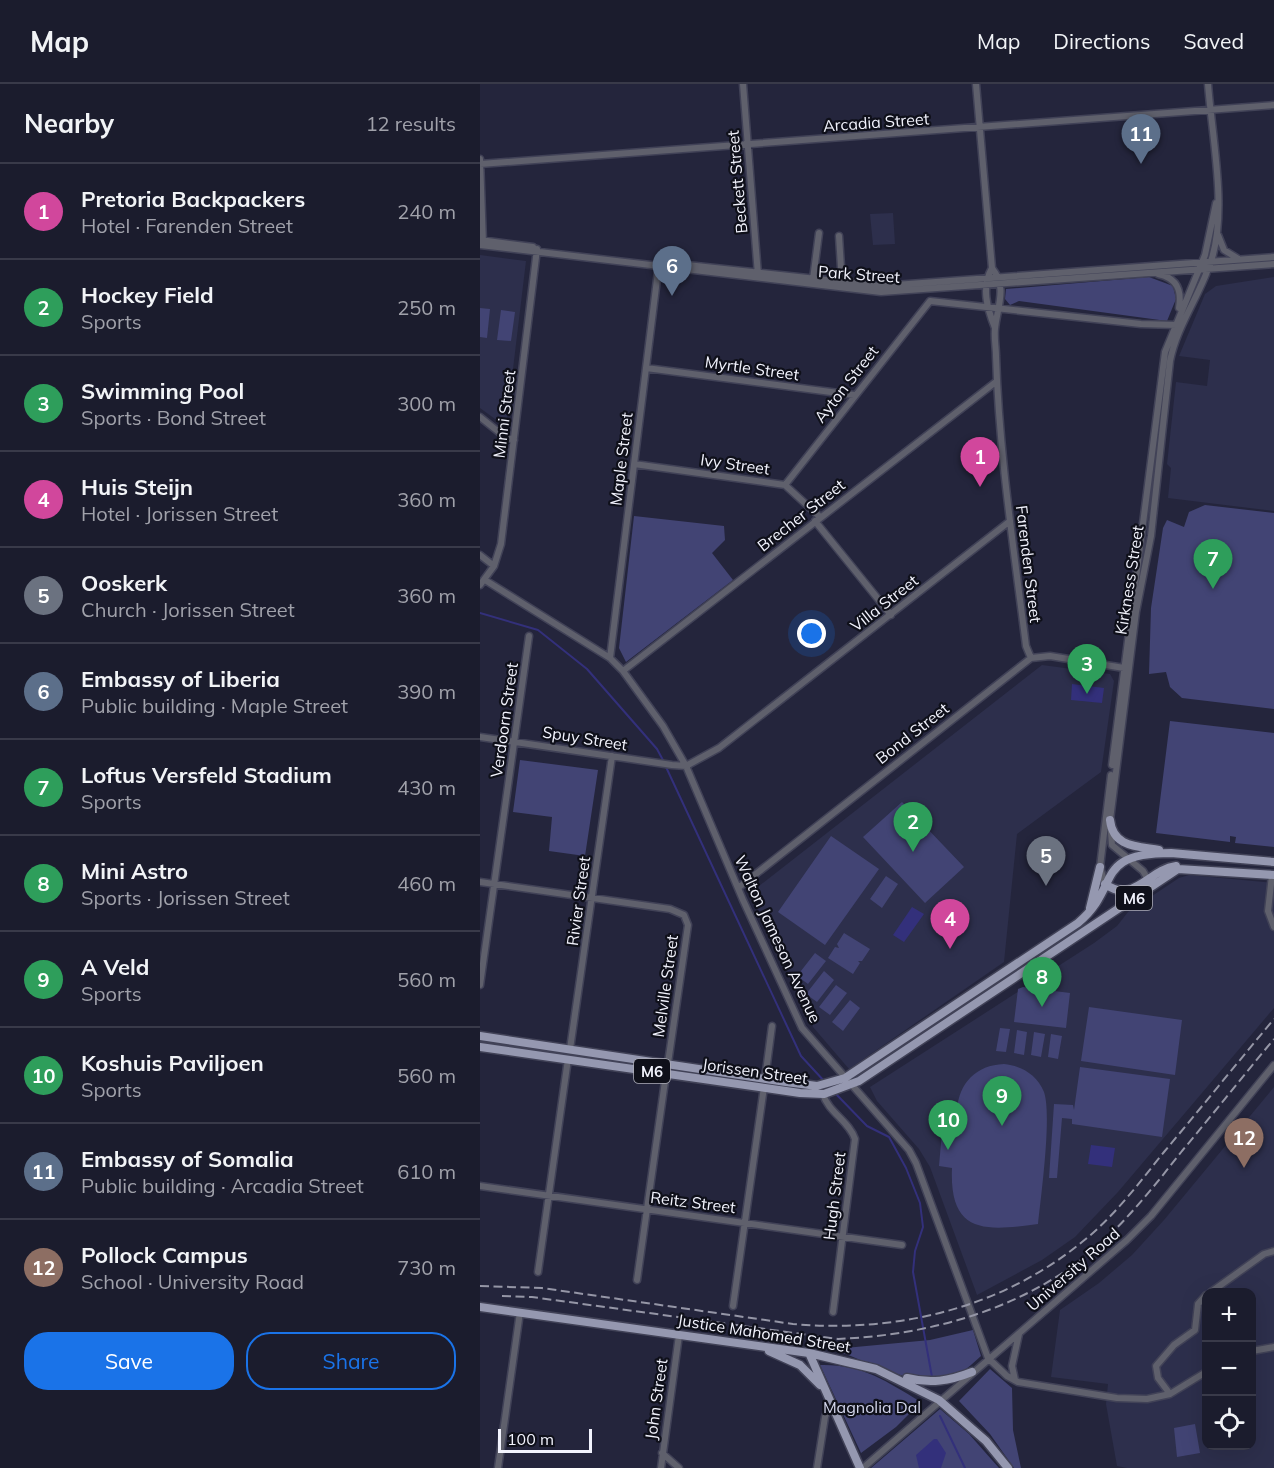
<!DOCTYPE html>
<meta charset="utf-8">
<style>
:root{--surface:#1b1c2d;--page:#282939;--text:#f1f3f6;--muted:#a0a1aa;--line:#393a49;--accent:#1a73e8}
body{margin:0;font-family:Mulish,sans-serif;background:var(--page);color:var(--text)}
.controls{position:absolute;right:18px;bottom:18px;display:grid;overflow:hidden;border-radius:12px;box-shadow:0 6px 24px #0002}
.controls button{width:54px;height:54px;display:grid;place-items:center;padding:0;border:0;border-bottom:2px solid var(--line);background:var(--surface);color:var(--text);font:30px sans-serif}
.scale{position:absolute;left:18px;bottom:15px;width:94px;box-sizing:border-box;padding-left:6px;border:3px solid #f2f3fd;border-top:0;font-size:16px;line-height:21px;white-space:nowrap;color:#f2f3fd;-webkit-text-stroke:4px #0f101a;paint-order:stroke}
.you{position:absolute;left:332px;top:550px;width:21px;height:21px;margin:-15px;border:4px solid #fff;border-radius:50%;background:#1a73e8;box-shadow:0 0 0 9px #1a73e833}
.badge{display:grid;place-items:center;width:39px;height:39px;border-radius:50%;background:var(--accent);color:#fff;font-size:20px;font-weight:700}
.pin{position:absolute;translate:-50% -50px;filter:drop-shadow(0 2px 3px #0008)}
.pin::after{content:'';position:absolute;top:32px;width:21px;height:18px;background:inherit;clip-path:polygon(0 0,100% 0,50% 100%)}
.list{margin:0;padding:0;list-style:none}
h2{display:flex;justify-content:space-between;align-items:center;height:78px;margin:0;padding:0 24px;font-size:26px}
h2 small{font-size:20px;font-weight:400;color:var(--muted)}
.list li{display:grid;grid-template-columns:39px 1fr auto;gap:18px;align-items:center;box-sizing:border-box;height:96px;padding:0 24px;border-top:2px solid var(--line)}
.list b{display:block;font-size:22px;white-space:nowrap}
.list p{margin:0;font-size:20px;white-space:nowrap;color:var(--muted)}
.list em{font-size:20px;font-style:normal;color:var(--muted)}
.actions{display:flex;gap:12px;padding:18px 24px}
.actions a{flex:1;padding:14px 0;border:2px solid var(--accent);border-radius:24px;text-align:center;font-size:21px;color:var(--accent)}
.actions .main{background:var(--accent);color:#fff}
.icon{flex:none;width:33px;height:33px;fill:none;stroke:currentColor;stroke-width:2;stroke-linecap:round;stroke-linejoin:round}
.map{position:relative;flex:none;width:794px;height:1384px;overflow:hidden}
header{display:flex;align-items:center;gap:36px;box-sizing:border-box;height:84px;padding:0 30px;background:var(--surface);border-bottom:2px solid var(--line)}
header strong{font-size:28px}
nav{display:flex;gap:33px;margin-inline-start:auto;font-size:21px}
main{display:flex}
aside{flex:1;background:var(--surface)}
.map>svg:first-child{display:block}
.built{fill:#2d2f4c;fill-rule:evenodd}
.green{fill:#424474}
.water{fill:#33307b}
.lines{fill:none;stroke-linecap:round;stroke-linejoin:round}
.stream{stroke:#33307b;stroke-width:2}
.minor-casing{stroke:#414257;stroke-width:9}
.major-casing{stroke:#414257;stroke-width:11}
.minor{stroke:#5f606c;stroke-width:6}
.major{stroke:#9598b0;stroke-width:8}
.rail{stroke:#9596a6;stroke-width:2;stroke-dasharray:9 4.5;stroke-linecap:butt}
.labels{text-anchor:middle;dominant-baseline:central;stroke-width:4.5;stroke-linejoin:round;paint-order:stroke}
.shield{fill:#0f101a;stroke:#aeafb9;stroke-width:1.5}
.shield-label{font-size:15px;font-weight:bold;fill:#f2f3fd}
.street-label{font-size:16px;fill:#f2f3fd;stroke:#0f101a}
.park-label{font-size:16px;fill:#d4d7ed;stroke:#0f101a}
</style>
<header>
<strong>Map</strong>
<nav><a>Map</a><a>Directions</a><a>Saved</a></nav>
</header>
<main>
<aside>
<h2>Nearby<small>12 results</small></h2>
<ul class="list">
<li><span class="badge" style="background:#d1479c">1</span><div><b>Pretoria Backpackers</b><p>Hotel · Farenden Street</p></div><em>240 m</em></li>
<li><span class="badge" style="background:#2e9e5b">2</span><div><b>Hockey Field</b><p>Sports</p></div><em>250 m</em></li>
<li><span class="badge" style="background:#2e9e5b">3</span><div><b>Swimming Pool</b><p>Sports · Bond Street</p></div><em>300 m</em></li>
<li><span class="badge" style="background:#d1479c">4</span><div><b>Huis Steijn</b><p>Hotel · Jorissen Street</p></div><em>360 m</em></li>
<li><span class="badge" style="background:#6b7280">5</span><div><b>Ooskerk</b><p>Church · Jorissen Street</p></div><em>360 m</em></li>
<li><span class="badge" style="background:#5c6f8a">6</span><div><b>Embassy of Liberia</b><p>Public building · Maple Street</p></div><em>390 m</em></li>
<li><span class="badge" style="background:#2e9e5b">7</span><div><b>Loftus Versfeld Stadium</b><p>Sports</p></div><em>430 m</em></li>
<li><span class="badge" style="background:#2e9e5b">8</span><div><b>Mini Astro</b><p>Sports · Jorissen Street</p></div><em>460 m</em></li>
<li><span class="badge" style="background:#2e9e5b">9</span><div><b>A Veld</b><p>Sports</p></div><em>560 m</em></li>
<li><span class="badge" style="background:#2e9e5b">10</span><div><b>Koshuis Paviljoen</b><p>Sports</p></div><em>560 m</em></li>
<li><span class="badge" style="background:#5c6f8a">11</span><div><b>Embassy of Somalia</b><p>Public building · Arcadia Street</p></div><em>610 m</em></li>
<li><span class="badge" style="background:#8d6e63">12</span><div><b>Pollock Campus</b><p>School · University Road</p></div><em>730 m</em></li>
</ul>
<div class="actions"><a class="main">Save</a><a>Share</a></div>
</aside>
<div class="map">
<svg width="794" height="1384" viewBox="0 0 794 1384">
<rect width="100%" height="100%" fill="#24253c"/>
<!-- built -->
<path class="built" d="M413 129 415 160 393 161 390 130Z
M0 171 46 177 26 343 0 324Z
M794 193V427L688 414 691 384 687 380 696 298 727 302 730 276 699 272 725 210 736 202Z
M562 581 630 590 634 597 621 688 537 750 524 878 369 985 333 943 270 809Z
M709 791 794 799V924L638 1108 595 1153 562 1176 497 1211 450 1083 439 1065 397 1017 390 1003 614 859 637 842 648 828 699 794Z
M794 1003V1384H647L637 1382 626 1320 628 1300 571 1293 580 1226 619 1199 652 1171 684 1136ZM726 1208H772V1362H726Z"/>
<!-- green -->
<path class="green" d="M669 193 693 202 696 215 687 237 539 217 530 221 525 215 526 205Z
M0 224 10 225 7 254 0 253Z
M21 226 35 228 31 257 17 256Z
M725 421 794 429V625L702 614 690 603 686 588 669 590 671 524 683 444 687 436 704 443 709 428Z
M154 432 244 442 245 456 232 469 253 496 146 578 139 564Z
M690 637 794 649V763L755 759 756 753 750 752V758L676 749Z
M40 676 118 686 105 772 69 767 72 733 33 728Z
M422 718 484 783 445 819 383 753Z
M351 752 399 785 345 861 298 828Z
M406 792 418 800 402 824 390 815Z
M364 849 390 865 382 877H378L380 879 373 890 348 874 355 863 359 864 357 860Z
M335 869 346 877 328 900 317 892Z
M344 887 354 896 337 918 326 910Z
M356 901 367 909 350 931 339 923Z
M543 903 590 909 586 944 534 938 538 905Z
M370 916 380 924 363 947 352 938Z
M609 923 702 936 695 991 601 977Z
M520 944 530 945 526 968 516 967Z
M537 946 547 948 544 971 534 969Z
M554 948 565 950 561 973 551 971Z
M571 950 582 952 578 975 568 973Z
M524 980C542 982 557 991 564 1008 572 1031 561 1112 558 1140 506 1147 469 1151 472 1084L459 1082 464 1025 477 1026C479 999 496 981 524 980Z
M600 983 690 995 682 1053 592 1040V1035L582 1034 577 1094H569L574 1020 593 1021 594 1026Z
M493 1246 501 1272C494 1278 487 1285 479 1290 444 1309 394 1280 360 1268L365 1264 450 1256Z
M340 1281C382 1280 406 1297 441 1318L416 1343 381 1369Z
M510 1285 532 1304 533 1346 541 1384H534L510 1350 479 1317Z
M460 1325 489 1350 519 1384H391Z
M715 1340 720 1369 697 1373 694 1344Z"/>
<!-- water -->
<path class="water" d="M592 600 624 604 622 619 591 616Z
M432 823 444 830 424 858 413 851Z
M611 1061 635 1064 632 1083 608 1080Z
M454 1355H457L466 1369 461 1384H439L436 1371Z"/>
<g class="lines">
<!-- stream -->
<path class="stream" d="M0 529 58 546 107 585 177 665 184 678
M186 683 321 972 345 998
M355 1009 387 1042 409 1053 426 1084 440 1119 443 1143 435 1167 433 1188 452 1293
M460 1332 485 1384"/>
<!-- minor casing -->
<g class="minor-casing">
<path id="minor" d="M263 0 278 191
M496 0 512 184C528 204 517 223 515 245 514 254 516 263 516 272 519 369 534 466 546 562L551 574
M0 75 3 159
M0 80 794 21
M738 151 744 166 757 174
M359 152 362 199
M0 156 53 163
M0 161 401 208 794 180
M179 178 401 202 794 173
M512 184C501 203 507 224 515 244
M678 190C697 194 702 206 699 224
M333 195 339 149
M166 284 374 311
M0 333 25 353 34 356
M154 380 305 401 340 433
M305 401 450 217 661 240 696 241
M335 437 411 531
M0 471 14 482
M5 496 130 574 143 587 183 642 206 682 263 816 322 944 429 1066 436 1079 508 1274 527 1292 538 1298 637 1314 667 1315 690 1310 726 1288
M0 501 14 482 21 460 57 165
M130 574 179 179
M143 587 517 297
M0 653 192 681 206 682 239 664 530 437
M632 681 685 268 725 171 736 119
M792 791 788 827 794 843
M0 798 190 825 204 831 208 841 188 979
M670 799 663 787 632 761 630 736 656 528 671 452 690 277C697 241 721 210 732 174 747 124 732 53 728 0
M625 800 620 783 631 691
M258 804 551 574 570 572 644 584
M0 901 49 552
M90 965 132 672
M285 995 292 942
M343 1010C348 1028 369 1037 375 1055L353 1228
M0 1102 422 1161
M58 1188 88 975
M157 1196 186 990
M731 1208 784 1170 794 1167
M253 1222 284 1003
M772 1267 794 1263
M535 1296 532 1282 539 1250
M690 1310 678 1294 676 1282 694 1261 715 1246 718 1220 726 1211
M182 1369 199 1384
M18 1384 40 1228
M181 1384 199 1251
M337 1384 345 1333 351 1317
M383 1384 647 1156 671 1132 794 981"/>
</g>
<!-- major casing -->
<g class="major-casing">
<path id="major" d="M630 736C633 763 656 762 679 766
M625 800C654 821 669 785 696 782
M610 824 620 783
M0 952 306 998 337 1002 365 994 598 839C642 802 612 769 691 769L794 778
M0 963 320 1009 344 1010 379 997 698 785 794 791
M0 1223 329 1269 396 1285 459 1316 506 1357 528 1384
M289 1267 320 1281 340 1301
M329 1269 380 1384
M427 1294C451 1300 469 1297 492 1288"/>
</g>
<!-- minor -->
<use href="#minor" class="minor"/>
<!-- major -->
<use href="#major" class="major"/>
<!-- rail -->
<path class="rail" d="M0 1202 62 1204 313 1240C416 1249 520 1225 602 1158 634 1133 659 1099 684 1068 721 1024 757 979 794 935
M22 1212 52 1213 358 1255C450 1251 546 1225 618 1162 649 1134 676 1100 702 1067 733 1030 763 992 794 955"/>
</g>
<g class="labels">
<!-- shield labels -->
<g class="shield">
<rect x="636" y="802" width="36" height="24" rx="4.5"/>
<rect x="154" y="975" width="36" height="24" rx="4.5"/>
</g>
<g class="shield-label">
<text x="654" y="814">M6</text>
<text x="172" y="987">M6</text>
</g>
<!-- street labels -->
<g class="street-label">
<text transform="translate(396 38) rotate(-4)">Arcadia Street</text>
<text transform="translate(257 98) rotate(-95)">Beckett Street</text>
<text transform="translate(379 190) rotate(4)">Park Street</text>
<text transform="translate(272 284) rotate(8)">Myrtle Street</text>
<text transform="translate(366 300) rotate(-52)">Ayton Street</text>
<text transform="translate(24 330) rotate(-83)">Minni Street</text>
<text transform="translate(141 375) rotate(-83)">Maple Street</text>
<text transform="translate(255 380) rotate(8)">Ivy Street</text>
<text transform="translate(321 431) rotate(-38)">Brecher Street</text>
<text transform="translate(549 480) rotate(83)">Farenden Street</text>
<text transform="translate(649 496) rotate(-81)">Kirkness Street</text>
<text transform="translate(404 519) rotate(-38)">Villa Street</text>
<text transform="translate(24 636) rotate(-82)">Verdoorn Street</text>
<text transform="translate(432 649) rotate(-38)">Bond Street</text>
<text transform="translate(105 654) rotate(9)">Spuy Street</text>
<text transform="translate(98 817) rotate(-82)">Rivier Street</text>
<text transform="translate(298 855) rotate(65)">Walton Jameson Avenue</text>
<text transform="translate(185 902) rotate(-82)">Melville Street</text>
<text transform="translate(275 987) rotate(8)">Jorissen Street</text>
<text transform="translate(354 1112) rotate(-83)">Hugh Street</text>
<text transform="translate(213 1118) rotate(7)">Reitz Street</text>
<text transform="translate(593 1185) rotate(-41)">University Road</text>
<text transform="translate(284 1249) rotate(9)">Justice Mahomed Street</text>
<text transform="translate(176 1315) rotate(-82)">John Street</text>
</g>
<!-- park labels -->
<g class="park-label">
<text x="392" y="1323">Magnolia Dal</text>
</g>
</g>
</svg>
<div class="controls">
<button>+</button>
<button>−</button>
<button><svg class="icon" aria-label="locate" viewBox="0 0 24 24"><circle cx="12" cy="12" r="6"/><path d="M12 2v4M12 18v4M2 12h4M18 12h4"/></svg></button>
</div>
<div class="scale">100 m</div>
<div class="you"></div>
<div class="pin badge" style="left:500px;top:403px;background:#d1479c">1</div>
<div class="pin badge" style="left:433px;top:768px;background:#2e9e5b">2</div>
<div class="pin badge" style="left:607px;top:610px;background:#2e9e5b">3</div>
<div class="pin badge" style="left:470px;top:865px;background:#d1479c">4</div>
<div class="pin badge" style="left:566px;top:802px;background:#6b7280">5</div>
<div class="pin badge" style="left:192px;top:212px;background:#5c6f8a">6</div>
<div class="pin badge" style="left:733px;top:505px;background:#2e9e5b">7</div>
<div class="pin badge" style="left:562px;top:923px;background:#2e9e5b">8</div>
<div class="pin badge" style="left:522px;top:1042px;background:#2e9e5b">9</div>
<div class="pin badge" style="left:468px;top:1066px;background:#2e9e5b">10</div>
<div class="pin badge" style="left:661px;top:80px;background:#5c6f8a">11</div>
<div class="pin badge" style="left:764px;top:1084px;background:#8d6e63">12</div>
</div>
</main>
